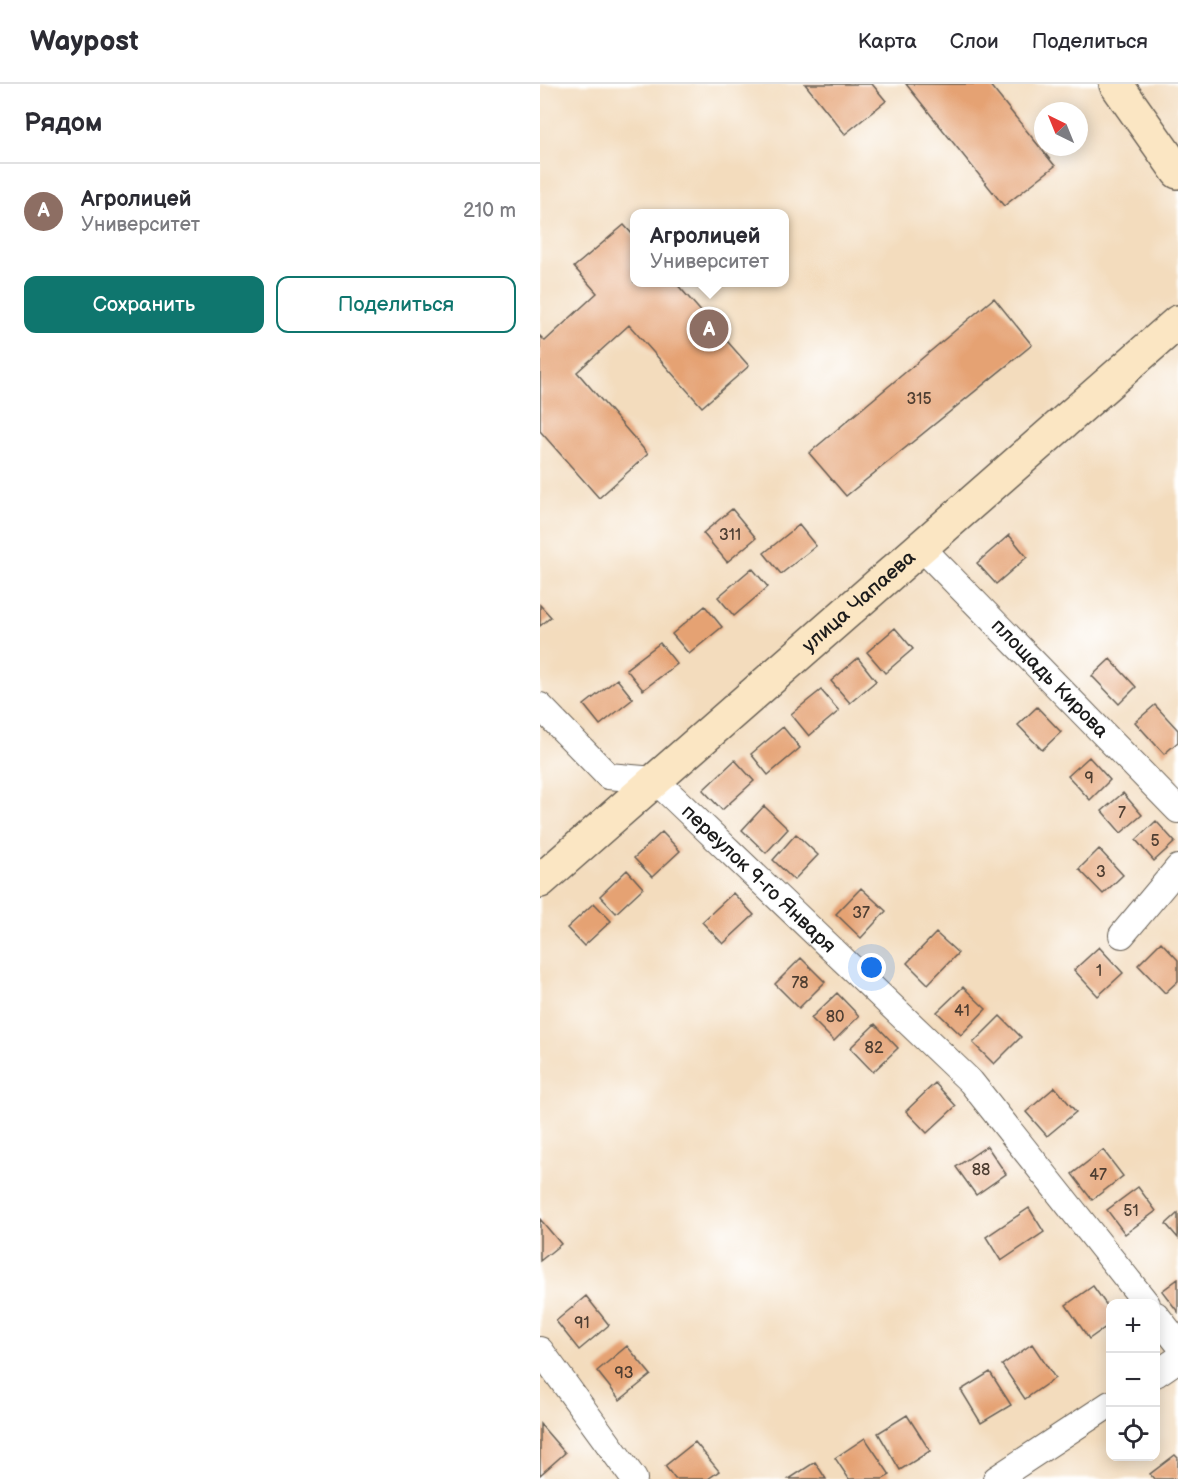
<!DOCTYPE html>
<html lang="ru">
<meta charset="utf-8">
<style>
:root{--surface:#fff;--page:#f7f7f7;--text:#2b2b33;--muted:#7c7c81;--line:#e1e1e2;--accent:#0f766e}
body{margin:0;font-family:"Balsamiq Sans",sans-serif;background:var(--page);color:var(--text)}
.controls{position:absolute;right:18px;bottom:18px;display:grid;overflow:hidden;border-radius:12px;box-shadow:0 3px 15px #0003}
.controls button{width:54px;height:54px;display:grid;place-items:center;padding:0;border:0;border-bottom:2px solid var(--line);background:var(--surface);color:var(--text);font:30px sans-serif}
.compass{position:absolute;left:494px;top:18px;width:54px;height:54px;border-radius:50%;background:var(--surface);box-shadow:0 3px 15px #0003;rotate:317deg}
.you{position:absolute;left:332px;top:884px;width:21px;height:21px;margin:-15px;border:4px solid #fff;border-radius:50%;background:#1a73e8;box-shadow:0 0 0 9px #1a73e833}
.badge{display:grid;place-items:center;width:39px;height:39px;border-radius:50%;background:var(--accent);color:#fff;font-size:20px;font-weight:700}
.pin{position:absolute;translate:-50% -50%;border:3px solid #fff;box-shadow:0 2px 6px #0006}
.popup{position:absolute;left:90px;top:125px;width:159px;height:78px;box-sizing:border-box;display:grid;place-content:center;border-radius:12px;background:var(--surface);filter:drop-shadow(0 2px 4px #0005);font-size:20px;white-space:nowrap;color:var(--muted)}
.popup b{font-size:22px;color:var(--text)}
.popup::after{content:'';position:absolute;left:50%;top:100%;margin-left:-12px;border:12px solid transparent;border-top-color:var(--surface)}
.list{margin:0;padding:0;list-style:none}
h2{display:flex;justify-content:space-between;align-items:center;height:78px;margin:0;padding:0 24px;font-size:26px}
h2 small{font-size:20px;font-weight:400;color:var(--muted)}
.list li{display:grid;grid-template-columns:39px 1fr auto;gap:18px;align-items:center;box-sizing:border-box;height:96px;padding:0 24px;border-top:2px solid var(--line)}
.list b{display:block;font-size:22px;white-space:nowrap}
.list p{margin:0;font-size:20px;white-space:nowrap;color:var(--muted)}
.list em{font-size:20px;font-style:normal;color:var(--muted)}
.actions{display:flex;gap:12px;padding:18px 24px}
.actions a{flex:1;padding:14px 0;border:2px solid var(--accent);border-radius:12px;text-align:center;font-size:21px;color:var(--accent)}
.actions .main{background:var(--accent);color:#fff}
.icon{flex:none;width:33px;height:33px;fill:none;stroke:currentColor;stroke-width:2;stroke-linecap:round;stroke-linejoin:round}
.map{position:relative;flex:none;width:638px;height:1395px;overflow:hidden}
header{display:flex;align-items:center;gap:36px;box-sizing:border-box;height:84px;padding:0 30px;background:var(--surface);border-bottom:2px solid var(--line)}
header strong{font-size:28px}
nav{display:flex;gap:33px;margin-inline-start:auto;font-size:21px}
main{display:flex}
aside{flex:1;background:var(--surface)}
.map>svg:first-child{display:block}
.building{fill:#e5a273}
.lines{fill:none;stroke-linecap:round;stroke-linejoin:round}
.street-casing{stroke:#675f54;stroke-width:28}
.secondary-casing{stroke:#675f54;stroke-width:36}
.street{stroke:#fff;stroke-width:26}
.secondary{stroke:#fbe6c3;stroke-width:33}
.labels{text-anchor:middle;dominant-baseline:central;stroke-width:6;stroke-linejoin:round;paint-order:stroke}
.number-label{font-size:16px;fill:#4e3e32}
.street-label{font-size:20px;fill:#1c1c1c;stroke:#fff}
</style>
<header>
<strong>Waypost</strong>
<nav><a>Карта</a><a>Слои</a><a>Поделиться</a></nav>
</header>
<main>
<aside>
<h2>Рядом<small></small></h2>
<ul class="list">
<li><span class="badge" style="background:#8d6e63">A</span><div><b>Агролицей</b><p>Университет</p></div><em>210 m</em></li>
</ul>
<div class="actions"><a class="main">Сохранить</a><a>Поделиться</a></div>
</aside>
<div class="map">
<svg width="638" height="1395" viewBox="0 0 638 1395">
<rect width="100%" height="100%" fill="#fff"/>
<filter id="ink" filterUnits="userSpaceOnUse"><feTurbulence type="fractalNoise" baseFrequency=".0167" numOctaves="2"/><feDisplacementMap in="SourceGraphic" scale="12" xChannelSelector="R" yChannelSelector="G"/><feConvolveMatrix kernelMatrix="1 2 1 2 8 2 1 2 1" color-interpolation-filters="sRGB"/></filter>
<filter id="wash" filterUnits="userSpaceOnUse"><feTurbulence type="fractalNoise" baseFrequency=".008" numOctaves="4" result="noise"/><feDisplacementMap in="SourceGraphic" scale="24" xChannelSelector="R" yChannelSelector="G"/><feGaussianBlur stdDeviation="1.35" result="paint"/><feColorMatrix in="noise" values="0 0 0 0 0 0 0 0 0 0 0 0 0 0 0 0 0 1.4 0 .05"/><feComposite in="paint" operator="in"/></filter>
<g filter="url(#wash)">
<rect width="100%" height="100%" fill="#f3dcbd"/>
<g id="blocks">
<!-- building -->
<path class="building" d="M265 0H332L346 17 305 50Z
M366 0H449L515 82 464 122Z
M84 141 94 152V198H135L209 282 162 323 89 241 37 288 108 370 59 414 0 347V252L5 257 57 209 34 183Z
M454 214 492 261 306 412 269 369Z
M192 425 216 454 187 478 163 449Z
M259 441 276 462 241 490 224 469Z
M469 451 487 473 456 500 437 479Z
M212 484 228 503 194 532 178 513Z
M0 521 11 533 0 542Z
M165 522 182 543 149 570 132 550Z
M355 544 373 565 345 589 327 568Z
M120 559 137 580 103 606 86 585Z
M318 574 336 597 310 619 291 597Z
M570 575 596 603 579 620 552 592Z
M77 595 93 615 60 641 44 621Z
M281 606 299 627 269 652 251 630Z
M615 621 638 646V658L624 670 595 638Z
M497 623 521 648 502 666 478 641Z
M243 643 260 664 228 691 211 670Z
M549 673 570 696 550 716 528 692Z
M195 676 214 697 182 726 163 706Z
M583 709 602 731 581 749 562 727Z
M224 722 248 745 226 769 202 746Z
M616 737 635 758 614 777 596 756Z
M122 748 140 767 112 793 94 774Z
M256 750 278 771 254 796 233 776Z
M559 765 583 791 563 810 539 785Z
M87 786 103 804 76 829 60 812Z
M321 804 346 827 321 854 296 830Z
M193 809 214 831 183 860 162 838Z
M54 819 71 837 44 862 27 844Z
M396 849 418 869 388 900 367 879Z
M621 858 638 876V897L625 909 598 881Z
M559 863 583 889 558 912 534 886Z
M261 874 285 898 259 924 235 900Z
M423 903 446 925 421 951 397 928Z
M297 909 319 932 294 957 271 934Z
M460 932 481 953 454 980 433 959Z
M335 940 358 964 333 988 310 964Z
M395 999 416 1022 387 1049 366 1027Z
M515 1003 536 1028 507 1052 486 1028Z
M447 1062 466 1090 436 1111 416 1083Z
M563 1066 583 1092 552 1116 532 1090Z
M598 1103 616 1127 585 1150 567 1126Z
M489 1124 504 1148 461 1177 446 1153Z
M638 1129V1154L626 1140Z
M0 1135 21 1160 0 1177Z
M638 1195V1228L622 1207Z
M553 1202 570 1226V1240L549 1255 526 1221Z
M46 1212 69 1241 39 1266 16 1237Z
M492 1260 515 1294 485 1315 462 1281Z
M87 1262 111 1291 80 1316 57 1287Z
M450 1288 471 1321 441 1339 421 1306Z
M367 1331 390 1367 360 1386 338 1349Z
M0 1340 25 1369 0 1391Z
M325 1354 350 1391 343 1395H309L295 1374Z
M155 1358 179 1387 168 1395H135L125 1382Z
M635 1371 638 1374V1395H614L610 1390Z
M275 1378 286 1395H249Z"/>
</g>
</g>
<g filter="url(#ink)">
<use href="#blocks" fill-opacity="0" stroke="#675f54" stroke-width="1.5"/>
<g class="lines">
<!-- street casing -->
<g class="street-casing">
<g id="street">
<path id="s1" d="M381 463 638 726"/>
<path id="s2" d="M0 622 68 692 115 696 431 998 607 1220"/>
<path d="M582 851 638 784"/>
<path d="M616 1231 638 1259"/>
<path d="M0 1266 94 1395"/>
<path d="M616 1290 638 1275"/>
<path d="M456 1395 570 1320"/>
</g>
</g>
<!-- secondary casing -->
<g class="secondary-casing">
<g id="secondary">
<path d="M576 0 638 88"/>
<path id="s3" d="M0 797 638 238"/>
</g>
</g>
<!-- street -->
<use href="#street" class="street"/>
<!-- secondary -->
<use href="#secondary" class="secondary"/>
</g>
</g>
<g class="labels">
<!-- number labels -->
<g class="number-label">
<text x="379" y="315">315</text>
<text x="190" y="451">311</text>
<text x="549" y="694">9</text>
<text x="582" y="729">7</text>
<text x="615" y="757">5</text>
<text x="561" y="788">3</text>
<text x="321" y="829">37</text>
<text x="559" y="887">1</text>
<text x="260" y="899">78</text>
<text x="422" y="927">41</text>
<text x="295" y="933">80</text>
<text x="334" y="964">82</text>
<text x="441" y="1086">88</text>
<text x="558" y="1091">47</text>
<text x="591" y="1127">51</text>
<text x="42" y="1239">91</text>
<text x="84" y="1289">93</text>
</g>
<!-- street labels -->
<g class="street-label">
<text stroke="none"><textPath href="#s3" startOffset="424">улица Чапаева</textPath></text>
<text stroke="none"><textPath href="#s1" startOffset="184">площадь Кирова</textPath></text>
<text stroke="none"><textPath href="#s2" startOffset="288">переулок 9-го Января</textPath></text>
</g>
</g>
</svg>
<div class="controls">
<button>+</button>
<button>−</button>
<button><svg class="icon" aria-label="locate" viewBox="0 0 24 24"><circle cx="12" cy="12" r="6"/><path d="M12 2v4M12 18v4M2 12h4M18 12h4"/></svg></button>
</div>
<svg class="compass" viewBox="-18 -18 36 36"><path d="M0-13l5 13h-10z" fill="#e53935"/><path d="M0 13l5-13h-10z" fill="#7c7c81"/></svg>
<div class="you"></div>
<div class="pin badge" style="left:169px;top:245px;background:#8d6e63">A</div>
<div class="popup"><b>Агролицей</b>Университет</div>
</div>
</main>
